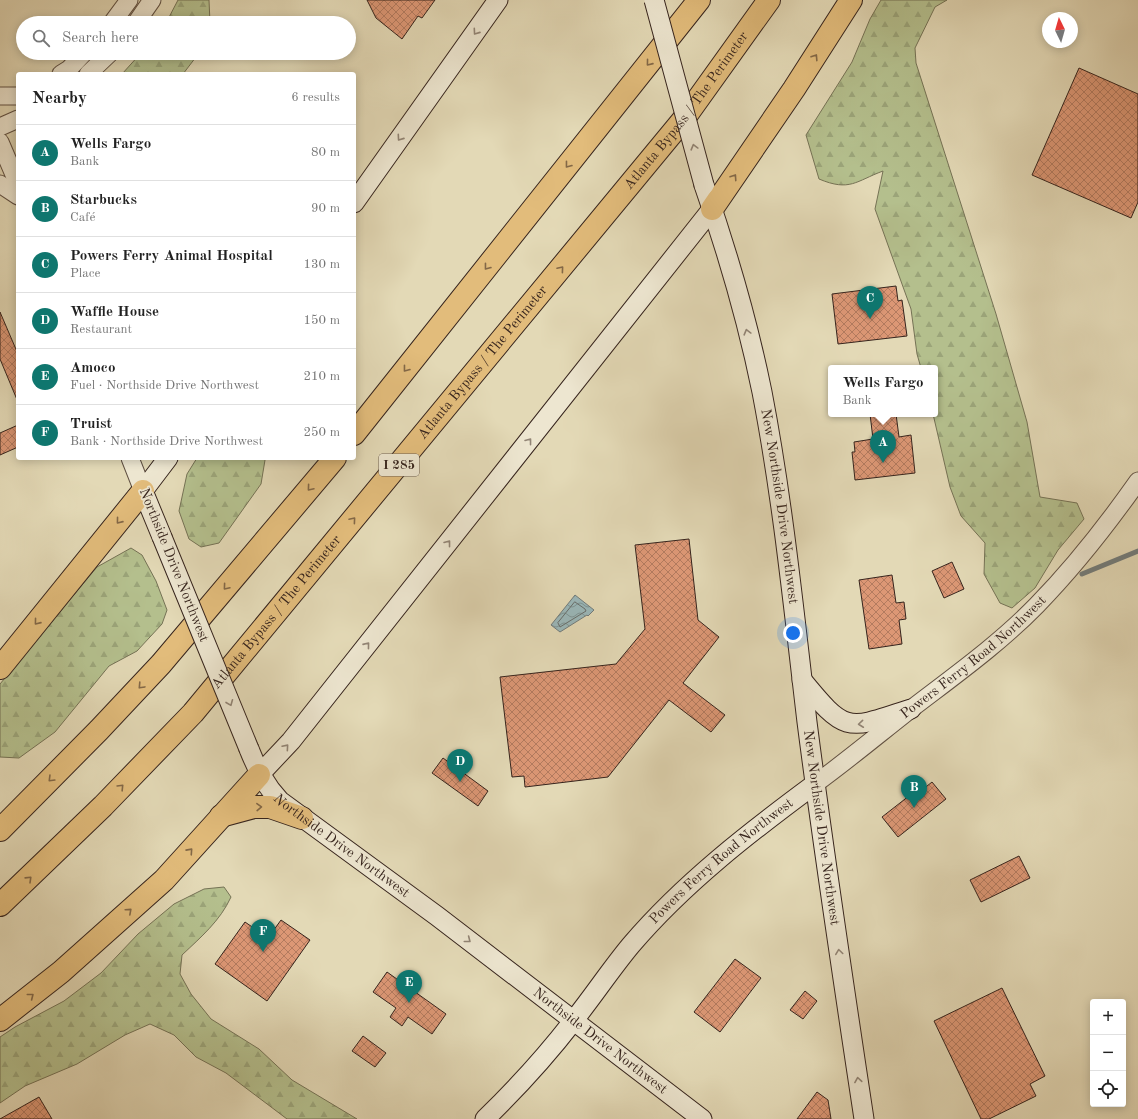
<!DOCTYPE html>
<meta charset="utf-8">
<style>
:root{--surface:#fff;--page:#f6f6f6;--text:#222;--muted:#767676;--line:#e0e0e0;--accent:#0f766e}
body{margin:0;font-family:"Old Standard TT",serif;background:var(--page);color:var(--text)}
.controls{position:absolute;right:12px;bottom:12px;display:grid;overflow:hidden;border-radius:4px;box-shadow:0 2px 10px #0003}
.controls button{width:36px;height:36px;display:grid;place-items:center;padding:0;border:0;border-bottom:1px solid var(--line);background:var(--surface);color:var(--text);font:20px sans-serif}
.compass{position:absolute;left:1042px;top:12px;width:36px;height:36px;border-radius:50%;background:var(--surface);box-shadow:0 2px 10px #0003;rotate:355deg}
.you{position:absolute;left:793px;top:633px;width:14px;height:14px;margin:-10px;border:3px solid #fff;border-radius:50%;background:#1a73e8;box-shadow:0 0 0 6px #1a73e833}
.badge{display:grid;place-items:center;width:26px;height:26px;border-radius:50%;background:var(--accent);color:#fff;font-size:13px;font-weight:700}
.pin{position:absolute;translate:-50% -33px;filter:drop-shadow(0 1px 2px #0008)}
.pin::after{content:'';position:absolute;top:21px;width:14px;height:12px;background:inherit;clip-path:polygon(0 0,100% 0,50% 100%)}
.popup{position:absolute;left:828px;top:365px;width:110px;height:52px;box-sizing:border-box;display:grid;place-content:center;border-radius:4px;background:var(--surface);filter:drop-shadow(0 1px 3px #0005);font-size:13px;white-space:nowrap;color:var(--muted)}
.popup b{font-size:15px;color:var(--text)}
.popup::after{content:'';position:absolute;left:50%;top:100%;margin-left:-8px;border:8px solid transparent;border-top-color:var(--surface)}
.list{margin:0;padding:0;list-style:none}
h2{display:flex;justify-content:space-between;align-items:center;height:52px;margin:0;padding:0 16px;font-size:17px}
h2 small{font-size:13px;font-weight:400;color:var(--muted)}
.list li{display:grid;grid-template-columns:26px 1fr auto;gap:12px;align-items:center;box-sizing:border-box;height:56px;padding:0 16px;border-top:1px solid var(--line)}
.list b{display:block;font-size:15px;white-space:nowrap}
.list p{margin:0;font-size:13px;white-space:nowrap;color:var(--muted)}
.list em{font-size:13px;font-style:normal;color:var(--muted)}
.icon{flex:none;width:22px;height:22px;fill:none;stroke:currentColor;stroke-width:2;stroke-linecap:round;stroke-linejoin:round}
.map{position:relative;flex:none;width:1138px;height:1119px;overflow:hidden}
.search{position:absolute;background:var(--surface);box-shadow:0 2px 10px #0003;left:16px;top:16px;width:340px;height:44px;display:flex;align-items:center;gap:10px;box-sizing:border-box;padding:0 14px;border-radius:22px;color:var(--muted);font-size:15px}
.panel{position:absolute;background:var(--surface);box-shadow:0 2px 10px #0003;left:16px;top:72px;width:340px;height:388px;border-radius:4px}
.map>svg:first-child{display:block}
.forest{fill:url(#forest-firs);stroke:#757255}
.water{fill:url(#water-waves);stroke:#727c7b}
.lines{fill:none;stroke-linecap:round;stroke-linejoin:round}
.shore{stroke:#686e6b;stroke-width:1}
.stream{stroke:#727c7b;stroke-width:5}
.building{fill:url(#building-cross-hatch);stroke:#36241d}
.tertiary-casing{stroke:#615143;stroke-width:19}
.secondary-casing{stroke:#36241d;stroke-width:21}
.motorway-casing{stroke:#36241d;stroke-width:24}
.tertiary{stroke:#ede6d0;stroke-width:17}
.secondary{stroke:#ede6d0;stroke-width:19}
.motorway{stroke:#e2bc7b;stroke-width:22}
.secondary-bridge-casing{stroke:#36241d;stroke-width:21;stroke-linecap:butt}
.secondary-bridge{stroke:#ede6d0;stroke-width:19}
.oneway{stroke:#928576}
.oneway2{stroke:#836847}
.labels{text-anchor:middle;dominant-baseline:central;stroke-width:3.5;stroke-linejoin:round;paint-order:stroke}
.shield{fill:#ede6d0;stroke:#6d5e53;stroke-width:1}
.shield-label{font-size:13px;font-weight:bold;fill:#36241d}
.street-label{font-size:14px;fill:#36241d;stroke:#ede6d0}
</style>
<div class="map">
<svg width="1138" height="1119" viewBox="0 0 1138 1119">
<defs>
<pattern id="forest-firs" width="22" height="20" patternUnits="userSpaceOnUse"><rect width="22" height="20" fill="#b4bf8d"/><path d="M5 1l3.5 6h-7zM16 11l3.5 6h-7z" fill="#9ba479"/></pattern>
<pattern id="water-waves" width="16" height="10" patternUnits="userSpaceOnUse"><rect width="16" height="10" fill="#9ab7b9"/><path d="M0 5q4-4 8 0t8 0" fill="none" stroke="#7e9596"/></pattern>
<pattern id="building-cross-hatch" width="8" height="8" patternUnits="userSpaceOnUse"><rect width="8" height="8" fill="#dc9775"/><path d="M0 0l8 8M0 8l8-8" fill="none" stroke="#b37b5f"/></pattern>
</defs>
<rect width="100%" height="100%" fill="#e3d9b6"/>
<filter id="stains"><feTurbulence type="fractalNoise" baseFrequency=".005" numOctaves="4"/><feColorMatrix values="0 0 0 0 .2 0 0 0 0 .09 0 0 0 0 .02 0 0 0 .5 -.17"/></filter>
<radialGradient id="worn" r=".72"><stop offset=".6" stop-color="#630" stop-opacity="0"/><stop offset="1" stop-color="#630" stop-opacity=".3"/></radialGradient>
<!-- forest -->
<path class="forest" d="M178 0H209L210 23H166Z
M881 0H947L935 7 915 48 916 63 996 314 1027 422 1040 497 1077 503 1084 519 1058 550 1035 588 1012 608 1000 603 984 574 985 543 961 516 950 487 933 414H935V368H921L917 354 911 309 875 209 883 171C856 181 850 192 819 179L806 135 852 62 870 19Z
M141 53H199L183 74H122Z
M197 458H264L265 460 261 484 219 543 201 547 189 539 179 511 187 474Z
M131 548 142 555 156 581 167 610 162 624 137 651 109 666 55 732 19 758 0 757V684L97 567Z
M224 887 231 897C220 921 201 937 182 955L180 974 191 994 211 1019 259 1049 292 1080 357 1119H287L226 1073 196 1057 174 1035 150 1024 125 1035 77 1064 25 1086 0 1103V1037L15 1027 64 1001 101 973 138 934 174 904 204 889Z"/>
<!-- water -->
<path class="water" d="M575 595 594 610 588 616 587 615 560 632 551 625Z"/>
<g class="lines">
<!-- shore -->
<path class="shore" d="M575 602 585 609 586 611 560 627 558 623Z"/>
<!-- stream -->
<path class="stream" d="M1082 574 1138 551"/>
</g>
<!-- building -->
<path class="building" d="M367 0H435L422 18 418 16 402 39 376 18Z
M1079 68 1138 94V202L1131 218 1032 175Z
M896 286 898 301 902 300 907 336 838 344 832 294Z
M0 312 18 354V402L0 359Z
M870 414H896L899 437 911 435 915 473 855 480 852 452H855L854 442 873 439Z
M18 425V447L0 455V433Z
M689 539 698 620 719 637 683 683 725 715 711 732 669 700 608 777 525 787 524 776 512 777 500 677 616 664 645 629 635 545Z
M952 562 964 589 944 598 932 571Z
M892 575 896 603 904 602 906 619 899 620 902 644 869 649 859 580Z
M443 758 488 791 478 806 432 773Z
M932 782 946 799 898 837 882 817 914 792 916 795Z
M1019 856 1030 878 981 902 970 880Z
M281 920 310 940 267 1001 215 964 245 922 268 938Z
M735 959 761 978 720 1032 694 1012Z
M387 972 446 1014 432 1034 408 1017 402 1026 390 1017 396 1008 373 992Z
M1002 988 1045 1076 1030 1084 1036 1096 989 1119H981L934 1021Z
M805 991 817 1001 803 1019 790 1010Z
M363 1036 386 1053 375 1067 352 1051Z
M817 1092 828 1100 831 1119H797Z
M39 1097 52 1119H0Z"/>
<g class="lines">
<!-- tertiary casing -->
<g class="tertiary-casing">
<g id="tertiary">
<path d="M112 23 129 0"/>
<path d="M136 23 152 0"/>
<path d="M61 74 69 69 84 53"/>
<path d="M88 74 110 53"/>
<path d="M0 96H18"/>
<path d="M0 127 18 119"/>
<path d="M0 142 18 184"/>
<path d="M0 184 18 196"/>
<path d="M130 458 143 491"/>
<path id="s1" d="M815 784C848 760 879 734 911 709 954 676 999 644 1037 605 1074 567 1107 525 1138 481"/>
</g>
</g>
<!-- secondary casing -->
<g class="secondary-casing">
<g id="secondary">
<path id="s2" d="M704 185C727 251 748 323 762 392 783 501 794 612 807 722 824 855 844 987 864 1119"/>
<path d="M354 203 498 0"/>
<path d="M162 537 143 491 168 458"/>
<path d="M802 680C846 734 847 730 911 709"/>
<path id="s3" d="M249 749C257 769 265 785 280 801L437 916 702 1119"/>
<path d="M259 775 291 741 712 209"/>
<path id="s4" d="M485 1119C517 1088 547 1055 574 1020 594 995 611 969 631 945 684 883 750 832 815 784"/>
</g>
</g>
<!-- motorway casing -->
<g class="motorway-casing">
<g id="motorway">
<path d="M712 209 794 89 851 0"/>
<path d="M354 434 699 0"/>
<path d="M0 668 143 491"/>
<path d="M221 816 254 807H270L302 818"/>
<path d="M0 830 99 730 161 664 335 458"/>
<path id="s5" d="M0 905 103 806 193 713 683 120 769 0"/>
<path d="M0 1020 61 972 164 880 259 775"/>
</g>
</g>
<!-- tertiary -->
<use href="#tertiary" class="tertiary"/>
<!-- secondary -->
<use href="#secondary" class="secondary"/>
<!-- motorway -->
<use href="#motorway" class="motorway"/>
<!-- secondary-bridge casing -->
<g class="secondary-bridge-casing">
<path id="secondary-bridge" d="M654 0 704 185
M162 537 249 749"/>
</g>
<!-- secondary-bridge -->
<use href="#secondary-bridge" class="secondary-bridge"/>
</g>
<!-- one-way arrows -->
<defs><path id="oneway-chevron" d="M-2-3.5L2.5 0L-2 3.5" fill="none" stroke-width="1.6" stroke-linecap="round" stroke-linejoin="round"/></defs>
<g class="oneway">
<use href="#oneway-chevron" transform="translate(476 32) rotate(125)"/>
<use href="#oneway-chevron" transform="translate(400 138) rotate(125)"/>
<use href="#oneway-chevron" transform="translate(694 147) rotate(-105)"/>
<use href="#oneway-chevron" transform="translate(747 332) rotate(-105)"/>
<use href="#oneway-chevron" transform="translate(529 441) rotate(-52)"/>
<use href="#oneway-chevron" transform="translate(448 543) rotate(-52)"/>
<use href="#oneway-chevron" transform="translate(367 645) rotate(-51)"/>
<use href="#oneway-chevron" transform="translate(230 703) rotate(68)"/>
<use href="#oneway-chevron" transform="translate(861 724) rotate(174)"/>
<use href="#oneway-chevron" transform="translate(286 747) rotate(-49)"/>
<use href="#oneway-chevron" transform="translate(468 940) rotate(38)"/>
<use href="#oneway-chevron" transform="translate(839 952) rotate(-98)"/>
<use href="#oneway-chevron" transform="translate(858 1080) rotate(-99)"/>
</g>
<g class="oneway2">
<use href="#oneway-chevron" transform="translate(815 57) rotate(-57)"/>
<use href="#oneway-chevron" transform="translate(649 63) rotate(129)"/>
<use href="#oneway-chevron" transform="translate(568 165) rotate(128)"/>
<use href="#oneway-chevron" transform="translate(734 177) rotate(-56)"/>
<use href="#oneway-chevron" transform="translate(487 267) rotate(128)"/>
<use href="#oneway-chevron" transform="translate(561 269) rotate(-50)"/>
<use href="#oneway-chevron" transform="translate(406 369) rotate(128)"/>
<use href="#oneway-chevron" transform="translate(310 488) rotate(130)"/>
<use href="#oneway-chevron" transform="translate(353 520) rotate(-50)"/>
<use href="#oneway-chevron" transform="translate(119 521) rotate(129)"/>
<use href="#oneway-chevron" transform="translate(226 587) rotate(130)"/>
<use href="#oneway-chevron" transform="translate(37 622) rotate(129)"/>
<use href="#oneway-chevron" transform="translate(141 686) rotate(133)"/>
<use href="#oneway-chevron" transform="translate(51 779) rotate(135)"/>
<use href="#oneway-chevron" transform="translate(121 787) rotate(-46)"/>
<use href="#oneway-chevron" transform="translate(259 807) rotate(-2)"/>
<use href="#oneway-chevron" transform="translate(190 851) rotate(-48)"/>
<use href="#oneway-chevron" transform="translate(29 879) rotate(-44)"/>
<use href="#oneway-chevron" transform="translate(129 911) rotate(-42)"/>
<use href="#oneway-chevron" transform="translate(31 996) rotate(-38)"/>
</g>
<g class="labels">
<!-- shield labels -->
<rect class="shield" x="379" y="454" width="40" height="22" rx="3"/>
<g class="shield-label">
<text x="399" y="465">I 285</text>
</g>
<!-- street labels -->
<g class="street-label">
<text stroke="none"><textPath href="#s5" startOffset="1051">Atlanta Bypass / The Perimeter</textPath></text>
<text stroke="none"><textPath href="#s5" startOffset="727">Atlanta Bypass / The Perimeter</textPath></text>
<text stroke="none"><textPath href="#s2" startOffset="331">New Northside Drive Northwest</textPath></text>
<text transform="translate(174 565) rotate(68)">Northside Drive Northwest</text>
<text stroke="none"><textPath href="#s5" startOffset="403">Atlanta Bypass / The Perimeter</textPath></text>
<text stroke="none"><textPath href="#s1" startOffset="203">Powers Ferry Road Northwest</textPath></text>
<text stroke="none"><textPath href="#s2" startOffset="655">New Northside Drive Northwest</textPath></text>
<text stroke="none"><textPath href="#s3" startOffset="137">Northside Drive Northwest</textPath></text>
<text stroke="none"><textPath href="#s4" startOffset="351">Powers Ferry Road Northwest</textPath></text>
<text stroke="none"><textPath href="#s3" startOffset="461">Northside Drive Northwest</textPath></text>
</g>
</g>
<rect width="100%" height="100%" filter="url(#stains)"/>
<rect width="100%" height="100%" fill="url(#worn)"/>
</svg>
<div class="controls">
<button>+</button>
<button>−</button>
<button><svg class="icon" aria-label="locate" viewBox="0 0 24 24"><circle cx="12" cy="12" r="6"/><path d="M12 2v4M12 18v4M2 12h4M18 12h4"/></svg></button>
</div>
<svg class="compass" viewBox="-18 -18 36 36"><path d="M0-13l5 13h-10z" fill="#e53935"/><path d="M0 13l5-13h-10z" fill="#767676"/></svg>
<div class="you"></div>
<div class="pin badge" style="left:883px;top:463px">A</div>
<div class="popup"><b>Wells Fargo</b>Bank</div>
<div class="pin badge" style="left:914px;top:808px">B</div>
<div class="pin badge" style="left:870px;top:319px">C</div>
<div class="pin badge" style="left:460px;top:782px">D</div>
<div class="pin badge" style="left:409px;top:1003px">E</div>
<div class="pin badge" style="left:263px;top:952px">F</div>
<div class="search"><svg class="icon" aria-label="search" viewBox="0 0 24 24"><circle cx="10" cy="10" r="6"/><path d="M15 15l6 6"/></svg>Search here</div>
<section class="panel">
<h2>Nearby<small>6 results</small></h2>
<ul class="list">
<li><span class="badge">A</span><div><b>Wells Fargo</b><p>Bank</p></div><em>80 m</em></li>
<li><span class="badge">B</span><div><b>Starbucks</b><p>Café</p></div><em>90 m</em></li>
<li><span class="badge">C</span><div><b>Powers Ferry Animal Hospital</b><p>Place</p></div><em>130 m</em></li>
<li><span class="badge">D</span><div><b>Waffle House</b><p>Restaurant</p></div><em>150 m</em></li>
<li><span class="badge">E</span><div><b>Amoco</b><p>Fuel · Northside Drive Northwest</p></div><em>210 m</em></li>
<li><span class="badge">F</span><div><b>Truist</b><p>Bank · Northside Drive Northwest</p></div><em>250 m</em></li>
</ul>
</section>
</div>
